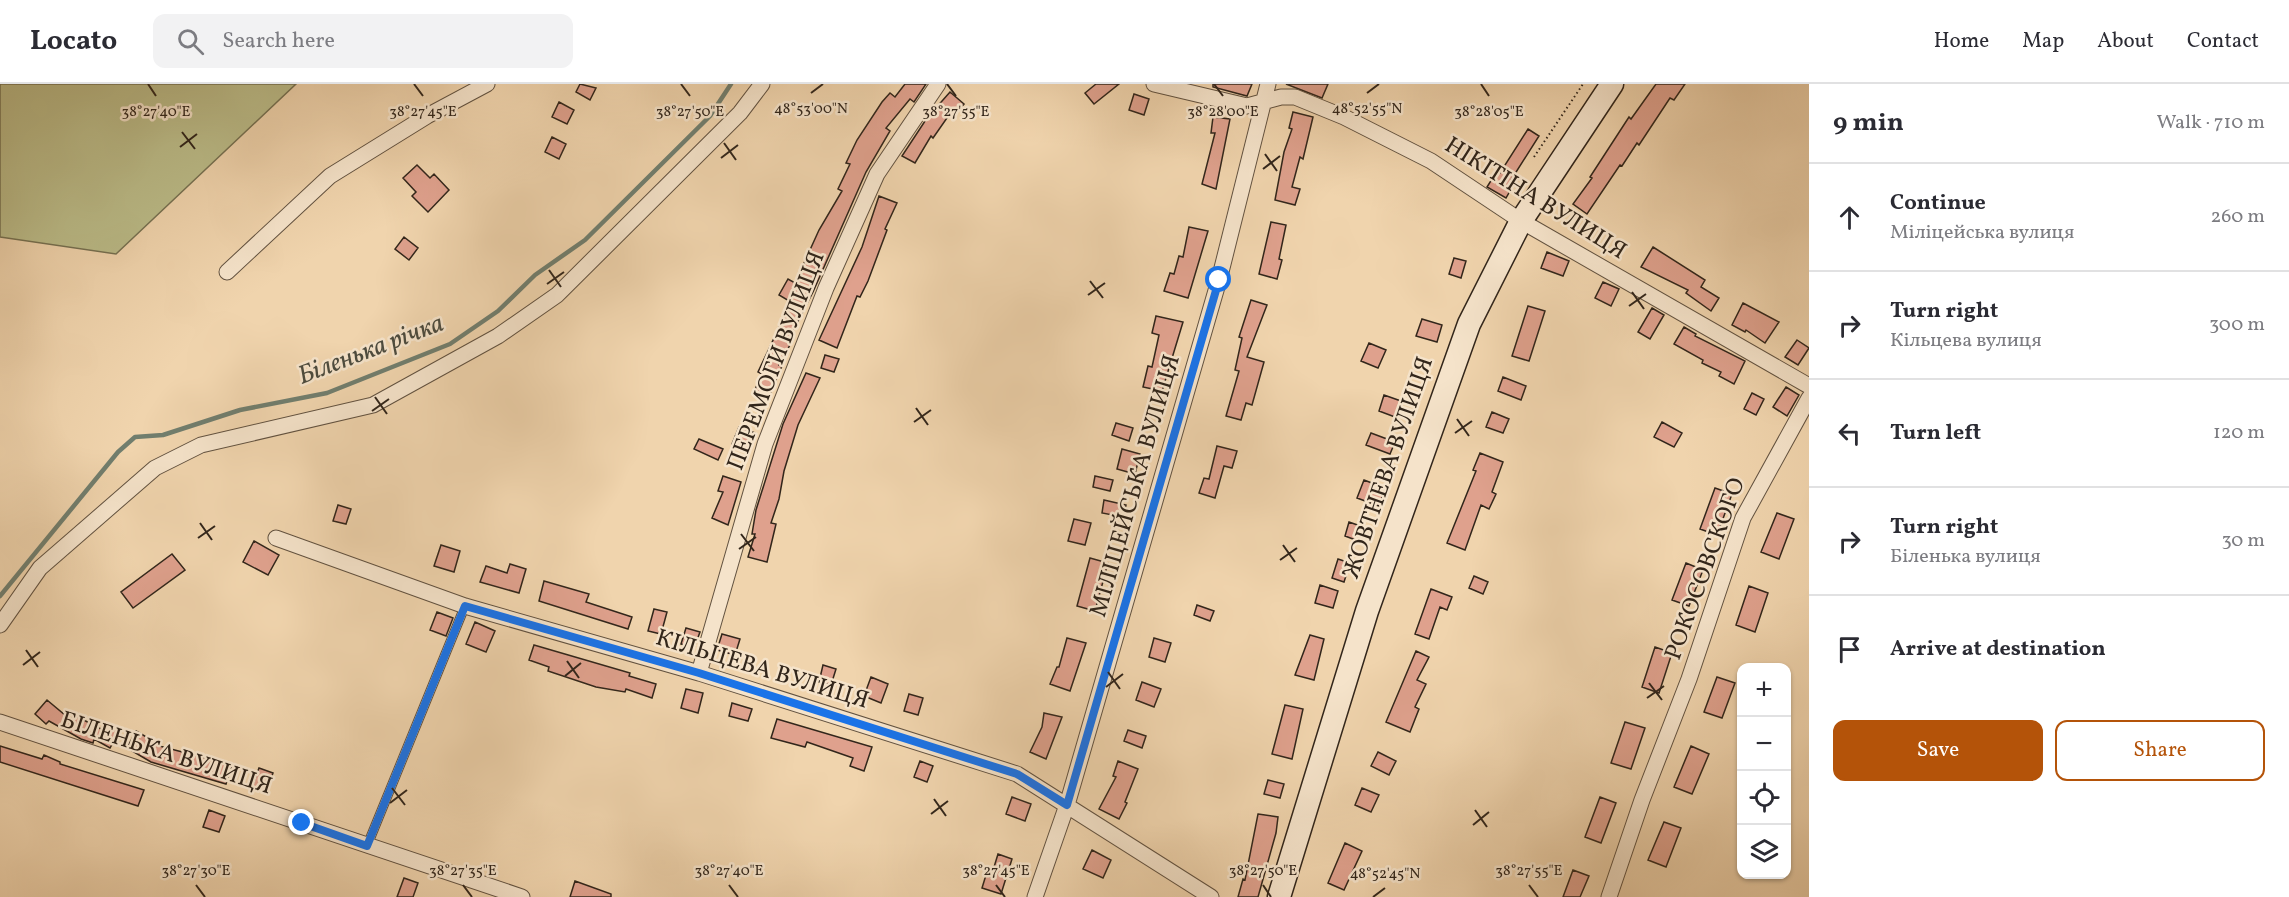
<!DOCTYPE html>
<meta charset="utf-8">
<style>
:root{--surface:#fff;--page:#f2f2f3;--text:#2b2b33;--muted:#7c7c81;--line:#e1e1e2;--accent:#b45309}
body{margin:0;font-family:Vollkorn,serif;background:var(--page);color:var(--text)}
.controls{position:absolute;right:18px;bottom:18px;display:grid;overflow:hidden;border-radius:12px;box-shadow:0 2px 4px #0004}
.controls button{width:54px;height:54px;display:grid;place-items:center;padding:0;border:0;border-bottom:2px solid var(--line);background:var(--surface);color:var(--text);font:30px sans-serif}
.stop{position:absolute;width:18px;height:18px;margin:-14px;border:4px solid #1a73e8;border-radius:50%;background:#fff}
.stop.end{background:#1a73e8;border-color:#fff;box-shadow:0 2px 6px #0008}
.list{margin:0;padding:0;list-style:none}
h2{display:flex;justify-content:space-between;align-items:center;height:78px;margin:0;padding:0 24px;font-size:26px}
h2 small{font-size:20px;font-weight:400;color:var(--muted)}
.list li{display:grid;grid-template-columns:39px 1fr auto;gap:18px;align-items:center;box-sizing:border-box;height:108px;padding:0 24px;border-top:2px solid var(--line)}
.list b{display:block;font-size:22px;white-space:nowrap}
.list p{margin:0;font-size:20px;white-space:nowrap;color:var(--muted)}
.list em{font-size:20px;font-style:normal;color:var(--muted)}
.actions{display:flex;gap:12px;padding:18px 24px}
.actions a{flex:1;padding:14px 0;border:2px solid var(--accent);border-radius:12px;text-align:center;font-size:21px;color:var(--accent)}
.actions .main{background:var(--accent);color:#fff}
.icon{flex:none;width:33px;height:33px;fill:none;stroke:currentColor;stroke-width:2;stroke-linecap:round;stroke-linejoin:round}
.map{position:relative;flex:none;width:1809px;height:813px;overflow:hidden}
header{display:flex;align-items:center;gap:36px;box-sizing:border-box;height:84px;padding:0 30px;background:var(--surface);border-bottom:2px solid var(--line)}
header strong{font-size:28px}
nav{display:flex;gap:33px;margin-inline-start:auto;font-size:21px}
.search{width:420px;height:54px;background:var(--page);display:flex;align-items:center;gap:15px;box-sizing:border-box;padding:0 21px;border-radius:12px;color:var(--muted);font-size:22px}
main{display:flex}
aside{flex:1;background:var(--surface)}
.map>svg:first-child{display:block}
.green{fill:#bbbc89;stroke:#767152;stroke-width:1.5}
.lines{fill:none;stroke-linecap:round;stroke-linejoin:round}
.stream{stroke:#717e6e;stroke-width:4.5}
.building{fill:#dfa18d;stroke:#32261b;stroke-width:1.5}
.service-casing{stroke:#625240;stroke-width:10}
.minor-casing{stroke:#625240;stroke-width:17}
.secondary-casing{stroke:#32261b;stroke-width:25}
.path{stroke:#32261b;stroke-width:2;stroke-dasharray:1.5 3;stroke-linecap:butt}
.service{stroke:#f5e3ca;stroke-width:8}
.minor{stroke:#f5e3ca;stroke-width:15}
.secondary{stroke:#f5e3ca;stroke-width:22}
.route{stroke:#1a73e8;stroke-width:8}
.ticks{fill:none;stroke:#32261b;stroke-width:2}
.labels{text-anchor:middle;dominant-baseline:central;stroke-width:5;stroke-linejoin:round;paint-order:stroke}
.street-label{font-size:24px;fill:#32261b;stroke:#f5e3ca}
.water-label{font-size:26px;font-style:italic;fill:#4c4b3e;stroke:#f5e3ca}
.ticks-label{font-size:15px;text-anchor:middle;fill:#32261b;stroke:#f5e3ca;stroke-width:5;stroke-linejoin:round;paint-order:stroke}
</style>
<header>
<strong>Locato</strong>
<div class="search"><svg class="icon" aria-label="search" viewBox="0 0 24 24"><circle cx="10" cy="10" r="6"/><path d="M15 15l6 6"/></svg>Search here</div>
<nav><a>Home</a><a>Map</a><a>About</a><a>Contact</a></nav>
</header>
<main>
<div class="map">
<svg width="1809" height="813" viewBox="0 0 1809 813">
<rect width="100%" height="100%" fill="#f0d4ad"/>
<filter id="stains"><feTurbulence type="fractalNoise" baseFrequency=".00333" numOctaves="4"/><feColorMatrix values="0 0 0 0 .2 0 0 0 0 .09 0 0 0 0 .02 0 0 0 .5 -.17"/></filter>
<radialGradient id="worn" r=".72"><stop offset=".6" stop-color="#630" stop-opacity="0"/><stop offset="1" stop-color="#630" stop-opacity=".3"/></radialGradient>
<!-- green -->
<path class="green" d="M0 0H296L116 170 0 153Z"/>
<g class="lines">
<!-- stream -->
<path class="stream" d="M0 512 118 368 135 353 163 351 240 326 327 309 450 260 498 227 535 191 585 156 710 32 731 0"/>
</g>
<!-- building -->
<path class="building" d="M580 0 596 4 590 16 576 8Z
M905 0H926L914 18 910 15 886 44 890 47 866 88 813 208 788 257 791 259 779 281 782 282 767 317 753 310 762 290 758 288 791 218 779 211 788 195 795 199 819 146 842 107 838 105 850 80 846 79 857 56 882 18 890 9 895 13Z
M1096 0H1119L1094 20 1085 9Z
M1213 0H1252L1247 12 1213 3Z
M1286 0H1328L1322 14Z
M1656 0H1685L1674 16 1670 14 1639 61 1637 59 1622 82 1620 81 1587 130 1573 120 1592 94 1590 93 1629 33 1631 35Z
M950 8 964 20 952 33 949 31 933 54 931 52 915 79 902 72 927 34Z
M1134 10 1149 15 1144 31 1129 26Z
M559 18 574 26 567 40 552 33Z
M1293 28 1313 33 1303 75 1300 73 1292 103 1300 105 1295 121 1275 116 1284 68 1292 45 1289 44Z
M1213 33 1230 35 1216 105 1202 100 1215 49H1211Z
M1528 45 1539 52 1511 96 1515 98 1506 114 1487 103 1497 87 1500 89Z
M552 53 566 60 559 75 545 68Z
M417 81 430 94 434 90 449 106 428 128 412 112 416 108 403 94Z
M879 112 897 119 885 145 887 146 868 197 860 213 857 212 837 264 819 256 862 163Z
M1271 138 1286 141 1279 175 1282 176 1277 195 1259 190Z
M1189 143 1208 147 1188 214 1164 207 1170 189 1174 190 1179 172 1183 173Z
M404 153 418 164 409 176 395 165Z
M1653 163 1705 196 1701 203 1719 214 1711 227 1686 209 1688 206 1641 183Z
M1547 168 1569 177 1563 192 1541 184Z
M1454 174 1466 177 1461 194 1449 190Z
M1603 198 1619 205 1611 222 1595 214Z
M1251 216 1267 221 1247 273 1264 278 1252 321 1246 319 1241 336 1226 332 1239 287 1235 286 1242 254 1239 253Z
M1743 219 1779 238 1765 259 1746 246 1745 248 1732 241Z
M1528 222 1545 227 1529 277 1512 272Z
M1652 224 1664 231 1650 255 1638 248Z
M1156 232 1183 238 1162 307 1143 303 1148 282 1152 283 1159 251 1152 249Z
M1422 235 1442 241 1437 258 1416 252Z
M1684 243 1696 250 1695 252 1745 277 1734 300 1719 292 1721 288 1702 279 1703 276 1674 260Z
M1797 256 1809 264 1798 281 1785 273Z
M1369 259 1386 266 1378 284 1361 277Z
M825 271 839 275 834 288 821 284Z
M806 289 820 294 798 341 784 387 779 415 771 439 776 440 767 478 748 473 755 450H752L756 426 783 340Z
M1503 293 1526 302 1521 316 1498 307Z
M1786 303 1799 311 1787 332 1773 323Z
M1752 309 1764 315 1756 331 1744 325Z
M1384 311 1401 317 1395 333 1379 327Z
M1492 328 1509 335 1503 349 1486 343Z
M1662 338 1682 349 1674 363 1654 353Z
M1116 339 1133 344 1129 357 1112 351Z
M739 343 755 349 748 366 732 360Z
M1371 349 1395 358 1390 370 1366 361Z
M699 355 723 365 718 376 694 365Z
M1217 362 1237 367 1232 384 1224 382 1215 414 1199 409 1204 394 1209 395Z
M1122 365 1140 370 1135 390 1117 385Z
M1480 369 1503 378 1492 408 1496 410 1489 425 1481 421 1465 466 1447 459 1476 387 1473 386Z
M723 392 741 398 728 441 712 434 723 408 718 407Z
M1095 392 1113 396 1110 407 1093 403Z
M1364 396 1385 404 1379 422 1357 414Z
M1715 404 1732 410 1717 451 1700 445Z
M1104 416 1126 421 1123 433 1102 429Z
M338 421 351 425 346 440 333 437Z
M1777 429 1794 435 1779 475 1761 468Z
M1074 435 1091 439 1085 461 1068 457Z
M1349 438 1366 444 1361 458 1345 452Z
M254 457 279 471 268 491 243 478Z
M441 461 460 467 454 488 434 482Z
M172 470 185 486 133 524 121 508Z
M1090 474 1108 479 1095 527 1077 522Z
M1338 475 1350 479 1344 498 1332 494Z
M1686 479 1703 486 1689 522 1672 516Z
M510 480 526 485 519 509 480 498 486 482 507 489Z
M1474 492 1488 498 1483 510 1469 504Z
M544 497 589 510 586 518 632 533 628 545 539 517Z
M1320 501 1338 507 1333 524 1315 519Z
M1749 502 1768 509 1755 548 1736 541Z
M1431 505 1452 513 1447 526 1440 523 1429 555 1415 550Z
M1197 521 1214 527 1210 537 1194 531Z
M654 525 667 528 661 550 648 547Z
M437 528 453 534 446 552 430 546Z
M475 538 495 547 486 568 466 560Z
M686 544 700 548 694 564 681 560Z
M722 550 740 555 735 571 717 566Z
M1310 551 1324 555 1314 596 1295 591Z
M1067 554 1086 559 1070 607 1050 600 1057 583H1059Z
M1154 554 1171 559 1165 578 1149 573Z
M534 561 630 589 629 592 656 600 652 614 626 605 625 608 596 603 548 587 549 583 529 576Z
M1655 563 1672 569 1659 609 1642 603Z
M1416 567 1429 573 1417 596 1426 600 1415 623 1419 625 1410 648 1386 638Z
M823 581 836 585 831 601 819 598Z
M871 593 888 600 881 619 864 612Z
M1717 593 1735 599 1722 634 1704 628Z
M1142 598 1161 605 1154 623 1136 616Z
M686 605 703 609 698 629 681 624Z
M909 610 923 614 918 631 904 627Z
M47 616 71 636 74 631 101 645 104 639 119 648 110 664 94 655 93 659 81 655 49 637 46 640 35 630Z
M732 619 752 625 748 637 729 632Z
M1285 621 1303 625 1292 675 1272 670Z
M1044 629 1062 633 1046 675 1030 668 1042 643Z
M777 635 872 663 864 687 850 682 853 674 807 658 805 663 771 654Z
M1625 638 1645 644 1631 685 1611 679Z
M1128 646 1146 652 1142 664 1124 657Z
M136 647 150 655 148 659 232 681 226 700 151 678 127 664Z
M0 662 42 675 44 671 60 678V680L144 706 138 722 0 678Z
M1691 662 1709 670 1692 710 1674 703Z
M1378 668 1396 677 1389 691 1371 682Z
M920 677 933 682 927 698 914 693Z
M1118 677 1138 685 1125 718 1127 719 1119 735 1099 725 1116 693 1113 692Z
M259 684 273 689 266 708 252 703Z
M1268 696 1284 700 1280 714 1264 710Z
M1362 704 1379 711 1371 728 1355 721Z
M1012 713 1031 720 1025 737 1006 730Z
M1600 713 1616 719 1601 759 1585 753Z
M209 726 225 732 219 748 203 743Z
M1258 730 1278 733 1276 749 1258 813H1238L1243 795 1245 796Z
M1664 738 1681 744 1666 783 1648 776Z
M1345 759 1362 767 1344 806 1328 799Z
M1092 766 1111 776 1103 794 1083 785Z
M998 770 1012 775 1001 810 982 804 986 791 991 793Z
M1573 786 1589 792 1580 813H1563Z
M404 794 418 799 413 813H397Z
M575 797 611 810V813H570Z"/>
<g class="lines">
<!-- service casing -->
<g class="service-casing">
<path id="service" d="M367 762 465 522"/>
</g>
<!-- minor casing -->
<g class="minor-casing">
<path id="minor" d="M1154 0 1247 22 1281 13H1295L1344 33 1431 77 1521 137 1809 302
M227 188 330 92 427 32 487 0
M276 454 465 522 699 589 1017 690 1211 813
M0 541 40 484 155 384 201 361 373 321 498 252 557 211 740 29 762 0
M699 589 765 360 826 204 877 90 938 0
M0 638 522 813
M1035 813 1067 721 1219 196 1268 0
M1609 813 1642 716 1689 595 1743 434 1809 314"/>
</g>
<!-- secondary casing -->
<g class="secondary-casing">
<path id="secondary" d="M1279 813 1367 527 1469 240 1521 137 1612 0"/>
</g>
<!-- path -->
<path class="path" d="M1534 73 1583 0"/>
<!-- service -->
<use href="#service" class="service"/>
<!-- minor -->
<use href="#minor" class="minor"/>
<!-- secondary -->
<use href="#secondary" class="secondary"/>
</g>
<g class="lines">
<!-- route -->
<path class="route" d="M302 739 367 762 465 522 699 589 1017 690 1067 721 1219 196"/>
</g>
<!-- ticks -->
<path class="ticks" d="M148 0 156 12M414 0 423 12M681 0 690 12M947 0 956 12M1214 0 1223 12M1481 0 1489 12M811 9 823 0M1367 9 1379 0M182 48 195 65M724 59 736 76M180 63 197 50M1265 70 1277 87M721 74 738 61M1263 85 1280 72M549 186 561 203M1090 197 1103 214M547 200 564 188M1632 208 1644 225M1088 211 1105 199M1629 222 1646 210M375 313 387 330M916 324 928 341M372 327 389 315M1457 335 1469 352M914 338 931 326M1455 349 1472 337M200 439 212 456M741 450 754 467M198 454 215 442M1283 461 1295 478M739 465 756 453M1280 476 1297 464M26 566 38 583M567 577 579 594M23 581 40 568M1108 588 1120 605M565 592 581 579M1649 599 1662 616M1106 603 1123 590M1647 614 1664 602M392 704 405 721M934 715 946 732M390 719 407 706M1475 726 1487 743M931 730 948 717M1473 741 1489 728M196 801 205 813M463 801 472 813M729 801 738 813M996 801 1005 813M1263 801 1271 813M1529 801 1538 813M1373 813 1385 804"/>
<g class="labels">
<!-- street labels -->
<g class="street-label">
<text transform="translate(1535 115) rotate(32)">НІКІТІНА ВУЛИЦЯ</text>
<text transform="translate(777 277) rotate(-69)">ПЕРЕМОГИ ВУЛИЦЯ</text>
<text transform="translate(1389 384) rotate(-71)">ЖОВТНЕВА ВУЛИЦЯ</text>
<text transform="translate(1136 402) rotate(-74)">МІЛІЦЕЙСЬКА ВУЛИЦЯ</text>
<text transform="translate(1706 485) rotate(-70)">РОКОСОВСКОГО</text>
<text transform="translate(762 586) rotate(17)">КІЛЬЦЕВА ВУЛИЦЯ</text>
<text transform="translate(166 670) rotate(18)">БІЛЕНЬКА ВУЛИЦЯ</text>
</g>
<!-- water labels -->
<g class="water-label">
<text transform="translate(371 266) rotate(-21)">Біленька річка</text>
</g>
</g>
<g class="ticks-label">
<text x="811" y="29">48°53'00"N</text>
<text x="1367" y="29">48°52'55"N</text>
<text x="156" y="32">38°27'40"E</text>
<text x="423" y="32">38°27'45"E</text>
<text x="690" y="32">38°27'50"E</text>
<text x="956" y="32">38°27'55"E</text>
<text x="1223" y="32">38°28'00"E</text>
<text x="1489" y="32">38°28'05"E</text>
<text x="196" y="791">38°27'30"E</text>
<text x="463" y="791">38°27'35"E</text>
<text x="729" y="791">38°27'40"E</text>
<text x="996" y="791">38°27'45"E</text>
<text x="1263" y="791">38°27'50"E</text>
<text x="1529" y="791">38°27'55"E</text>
<text x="1385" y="794">48°52'45"N</text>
</g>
<rect width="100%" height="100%" filter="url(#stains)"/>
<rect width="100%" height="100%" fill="url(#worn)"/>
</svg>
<div class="controls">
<button>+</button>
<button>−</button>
<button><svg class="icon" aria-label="locate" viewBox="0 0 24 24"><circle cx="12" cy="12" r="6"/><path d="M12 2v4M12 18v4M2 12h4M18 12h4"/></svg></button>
<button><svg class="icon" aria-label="layers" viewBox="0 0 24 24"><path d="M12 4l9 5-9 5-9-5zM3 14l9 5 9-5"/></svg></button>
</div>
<div class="stop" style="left:1219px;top:196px"></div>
<div class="stop end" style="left:302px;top:739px"></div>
</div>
<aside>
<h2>9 min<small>Walk · 710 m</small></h2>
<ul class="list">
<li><svg class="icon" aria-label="ahead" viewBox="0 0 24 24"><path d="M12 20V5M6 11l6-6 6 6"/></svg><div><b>Continue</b><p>Міліцейська вулиця</p></div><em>260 m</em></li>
<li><svg class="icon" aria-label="right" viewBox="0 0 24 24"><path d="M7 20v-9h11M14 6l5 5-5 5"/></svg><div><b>Turn right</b><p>Кільцева вулиця</p></div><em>300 m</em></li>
<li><svg class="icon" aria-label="left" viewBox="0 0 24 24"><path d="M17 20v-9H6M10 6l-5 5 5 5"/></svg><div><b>Turn left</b></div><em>120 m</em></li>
<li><svg class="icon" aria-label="right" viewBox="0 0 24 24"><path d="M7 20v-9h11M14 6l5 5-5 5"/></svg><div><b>Turn right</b><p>Біленька вулиця</p></div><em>30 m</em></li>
<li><svg class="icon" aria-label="arrive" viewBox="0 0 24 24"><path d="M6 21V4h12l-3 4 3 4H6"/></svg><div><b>Arrive at destination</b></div></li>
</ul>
<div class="actions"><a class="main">Save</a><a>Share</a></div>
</aside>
</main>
